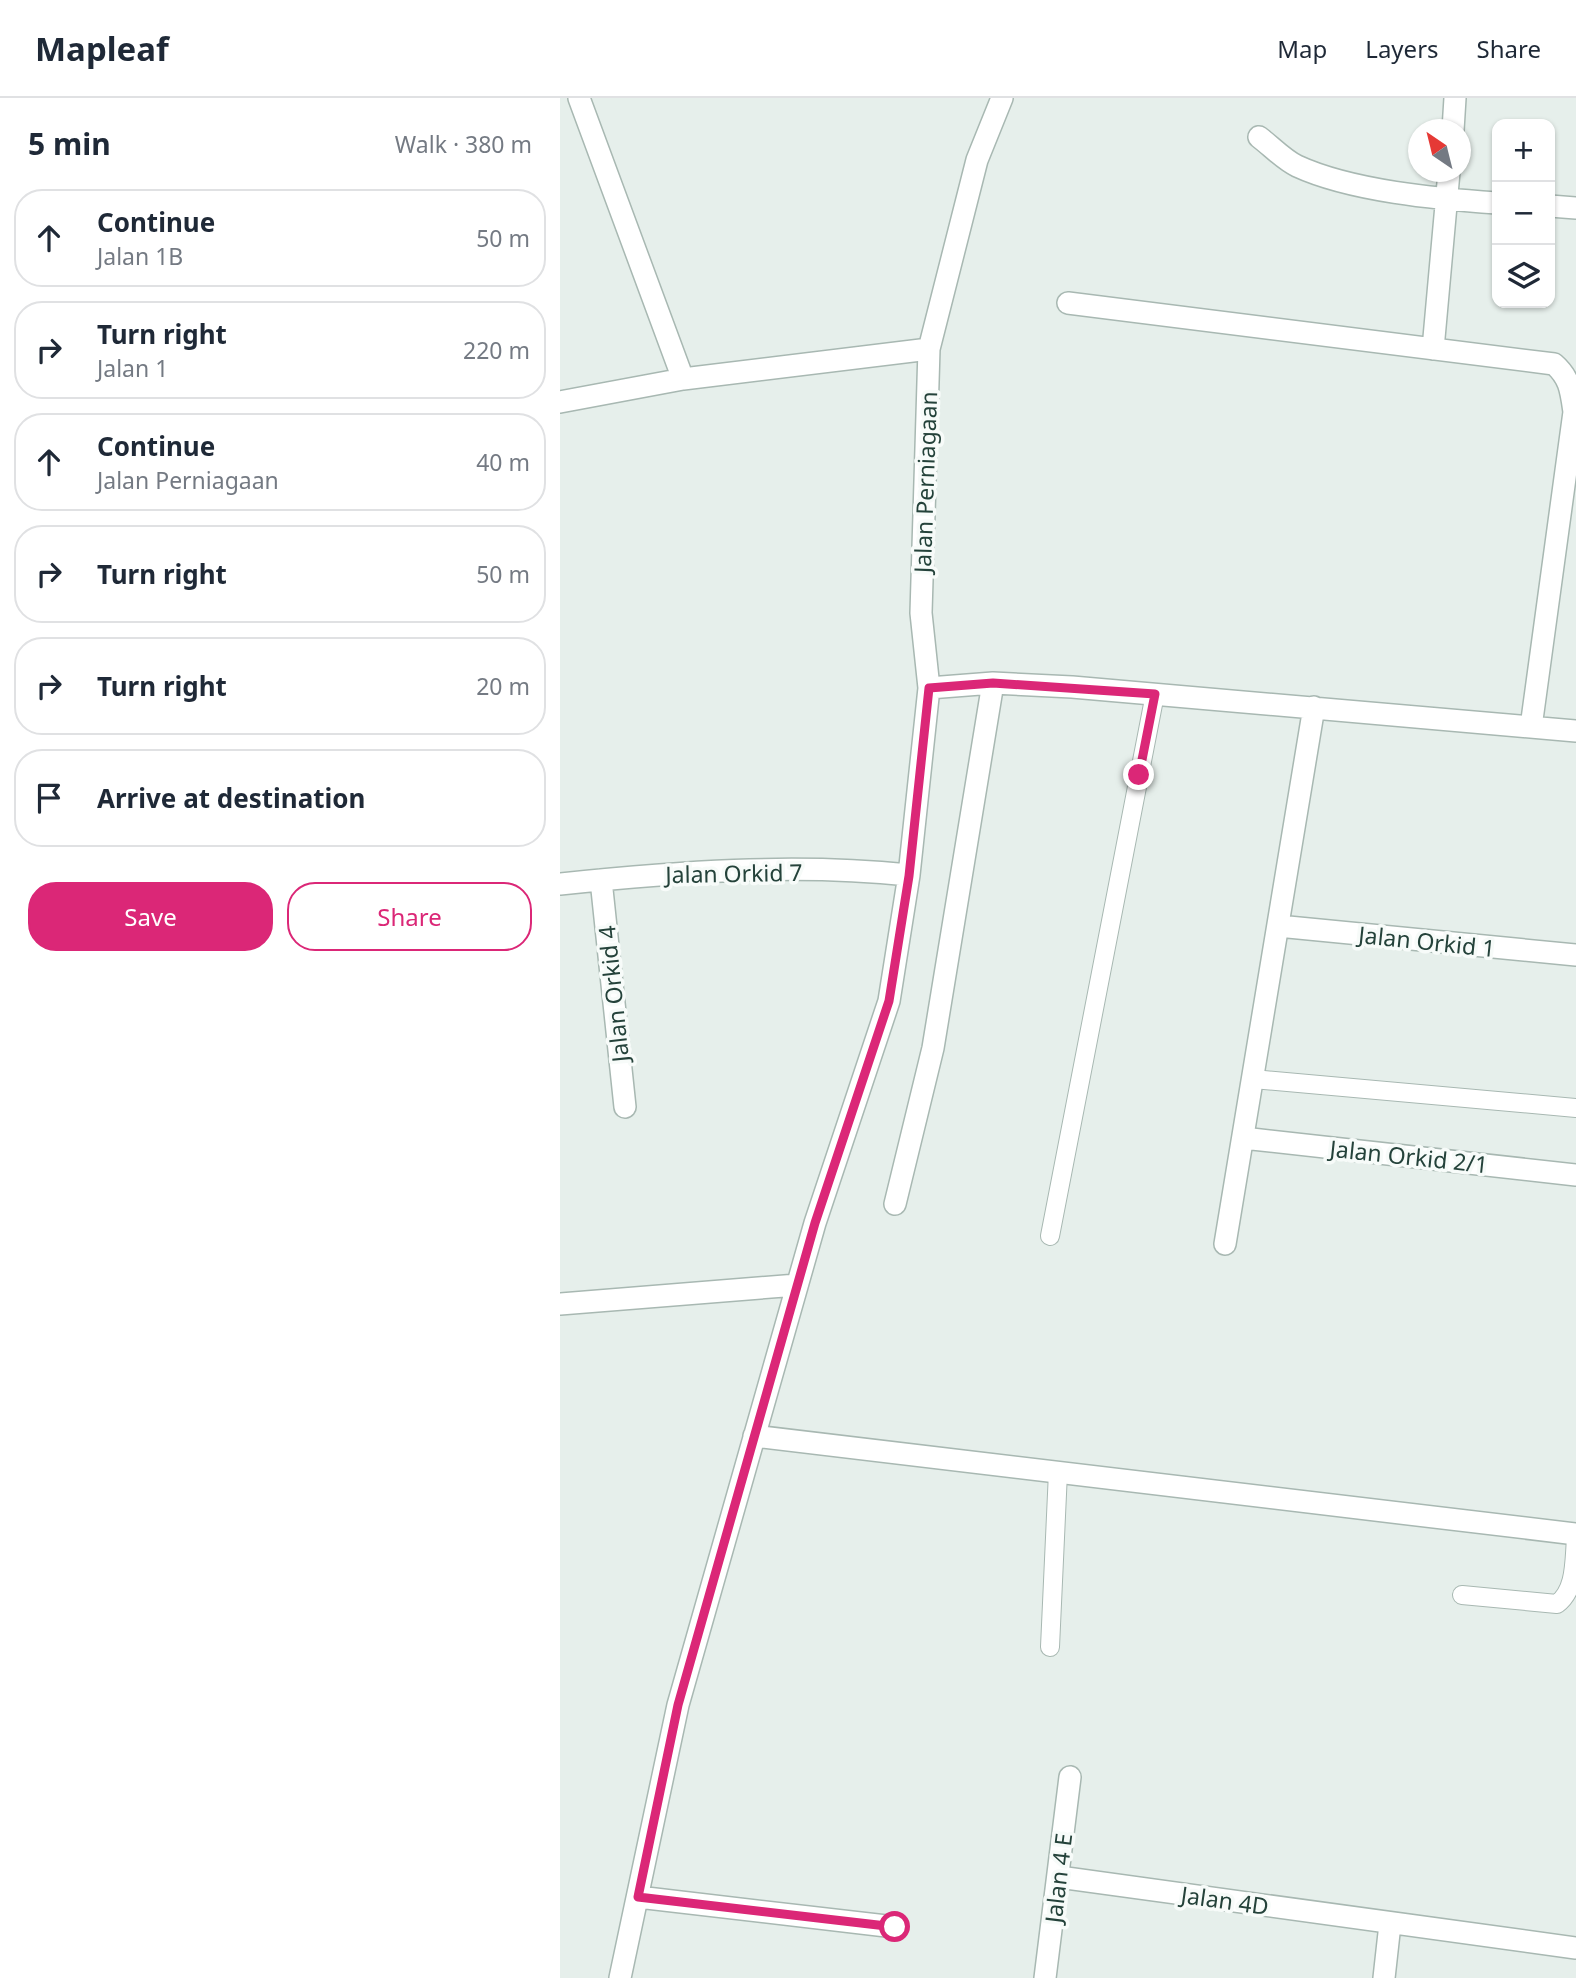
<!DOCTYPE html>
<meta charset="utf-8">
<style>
:root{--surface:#fff;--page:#f2f2f3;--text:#1f2937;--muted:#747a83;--line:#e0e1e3;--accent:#db2777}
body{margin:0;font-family:"Noto Sans",sans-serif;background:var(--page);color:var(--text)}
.controls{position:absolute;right:21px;top:21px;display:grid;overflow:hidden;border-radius:14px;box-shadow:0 2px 5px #0004}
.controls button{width:63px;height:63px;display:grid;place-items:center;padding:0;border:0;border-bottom:2px solid var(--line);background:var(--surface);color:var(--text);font:35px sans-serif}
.compass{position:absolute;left:848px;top:21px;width:63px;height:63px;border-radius:50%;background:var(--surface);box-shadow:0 2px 5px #0004;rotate:325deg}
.stop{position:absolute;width:21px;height:21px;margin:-16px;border:5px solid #db2777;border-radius:50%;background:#fff}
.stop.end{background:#db2777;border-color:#fff;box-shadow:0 2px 7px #0008}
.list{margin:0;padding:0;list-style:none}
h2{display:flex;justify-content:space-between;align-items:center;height:91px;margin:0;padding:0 28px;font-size:30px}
h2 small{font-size:23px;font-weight:400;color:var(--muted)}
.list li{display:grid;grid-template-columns:46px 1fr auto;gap:21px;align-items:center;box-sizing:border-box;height:98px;margin:0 14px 14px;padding:0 14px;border:2px solid var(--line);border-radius:28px}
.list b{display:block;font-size:26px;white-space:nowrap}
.list p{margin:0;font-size:23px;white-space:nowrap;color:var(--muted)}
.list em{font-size:23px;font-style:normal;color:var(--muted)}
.actions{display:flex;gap:14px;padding:21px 28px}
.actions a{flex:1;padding:16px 0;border:2px solid var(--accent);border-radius:28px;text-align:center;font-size:24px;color:var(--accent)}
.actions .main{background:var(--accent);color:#fff}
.icon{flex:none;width:38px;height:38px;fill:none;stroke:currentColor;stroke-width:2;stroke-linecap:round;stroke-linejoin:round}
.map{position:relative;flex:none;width:1016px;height:1880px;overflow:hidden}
header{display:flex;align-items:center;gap:42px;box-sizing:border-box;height:98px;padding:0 35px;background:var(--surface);border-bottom:2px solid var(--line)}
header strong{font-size:33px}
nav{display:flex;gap:38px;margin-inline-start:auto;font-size:24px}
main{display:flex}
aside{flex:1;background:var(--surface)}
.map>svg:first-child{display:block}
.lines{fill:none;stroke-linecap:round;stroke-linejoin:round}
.service-casing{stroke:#a8b8b2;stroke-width:20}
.minor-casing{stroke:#a8b8b2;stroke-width:24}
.service{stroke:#fff;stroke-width:18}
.minor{stroke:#fff;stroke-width:21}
.route{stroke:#db2777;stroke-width:9}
.labels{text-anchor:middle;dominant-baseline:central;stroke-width:7;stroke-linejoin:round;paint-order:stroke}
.street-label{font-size:23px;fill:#24423a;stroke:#f7fbf9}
</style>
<header>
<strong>Mapleaf</strong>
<nav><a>Map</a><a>Layers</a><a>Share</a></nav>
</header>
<main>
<aside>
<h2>5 min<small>Walk · 380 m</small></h2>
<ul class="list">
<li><svg class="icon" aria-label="ahead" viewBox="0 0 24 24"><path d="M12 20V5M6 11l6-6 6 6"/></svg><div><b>Continue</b><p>Jalan 1B</p></div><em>50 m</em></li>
<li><svg class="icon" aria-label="right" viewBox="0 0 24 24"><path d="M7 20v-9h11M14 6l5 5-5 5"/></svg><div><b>Turn right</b><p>Jalan 1</p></div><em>220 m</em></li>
<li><svg class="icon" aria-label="ahead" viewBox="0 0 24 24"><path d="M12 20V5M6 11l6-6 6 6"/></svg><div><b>Continue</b><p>Jalan Perniagaan</p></div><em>40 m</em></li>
<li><svg class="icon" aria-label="right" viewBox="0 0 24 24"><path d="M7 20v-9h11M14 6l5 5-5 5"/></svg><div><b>Turn right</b></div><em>50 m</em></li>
<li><svg class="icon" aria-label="right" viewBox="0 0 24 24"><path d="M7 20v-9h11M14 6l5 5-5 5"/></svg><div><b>Turn right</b></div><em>20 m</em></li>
<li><svg class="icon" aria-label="arrive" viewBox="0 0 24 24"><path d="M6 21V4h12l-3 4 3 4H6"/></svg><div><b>Arrive at destination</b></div></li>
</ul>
<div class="actions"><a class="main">Save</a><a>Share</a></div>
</aside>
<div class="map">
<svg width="1016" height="1880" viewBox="0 0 1016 1880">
<rect width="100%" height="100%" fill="#e6efeb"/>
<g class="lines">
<!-- service casing -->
<g class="service-casing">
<path id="service" d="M693 981 1016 1010
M490 1138 595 596
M902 1497 997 1506C1016 1492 1014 1463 1016 1441
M490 1549 498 1374"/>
</g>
<!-- minor casing -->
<g class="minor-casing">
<path id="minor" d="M19 0 123 281
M893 32 895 0
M699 39C711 48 724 62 737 68 791 93 878 101 937 105
M990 108 1016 110
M508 205 994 266C1010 280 1011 293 1014 314L971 629
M873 251 889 74
M0 304 123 281 369 251
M369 590 433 585 512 589 1016 633
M41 782 65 1009
M0 786C116 774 232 765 349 777
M718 828 1016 857
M683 1040 1016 1077
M335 1106 373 950 433 585
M665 1146 754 609
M0 1206 237 1187
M194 1338 1016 1436
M499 1779 1016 1850
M78 1799 335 1829
M60 1880 118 1607 255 1125 329 903 349 777 369 590 361 515 369 251 417 62 442 0
M485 1880 510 1679
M824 1880 830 1826"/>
</g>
<!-- service -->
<use href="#service" class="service"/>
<!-- minor -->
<use href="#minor" class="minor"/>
</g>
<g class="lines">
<!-- route -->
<path class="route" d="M335 1829 78 1799 118 1607 255 1125 329 903 349 778 369 590 433 585 595 596 579 677"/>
</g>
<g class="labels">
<!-- street labels -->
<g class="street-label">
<text transform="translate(365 384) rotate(-88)">Jalan Perniagaan</text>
<text transform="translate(174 775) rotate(-1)">Jalan Orkid 7</text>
<text transform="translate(867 843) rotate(6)">Jalan Orkid 1</text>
<text transform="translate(53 896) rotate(-96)">Jalan Orkid 4</text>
<text transform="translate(849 1058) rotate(6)">Jalan Orkid 2/1</text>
<text transform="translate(498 1780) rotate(-83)">Jalan 4 E</text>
<text transform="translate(665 1802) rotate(8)">Jalan 4D</text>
</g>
</g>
</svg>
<div class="controls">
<button>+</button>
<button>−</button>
<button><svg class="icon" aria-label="layers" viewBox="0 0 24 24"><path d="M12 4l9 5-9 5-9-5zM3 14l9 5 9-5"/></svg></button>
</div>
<svg class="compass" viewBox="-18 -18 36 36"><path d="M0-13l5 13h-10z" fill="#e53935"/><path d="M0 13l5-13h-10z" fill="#747a83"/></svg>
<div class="stop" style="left:335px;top:1829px"></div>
<div class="stop end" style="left:579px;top:677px"></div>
</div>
</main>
